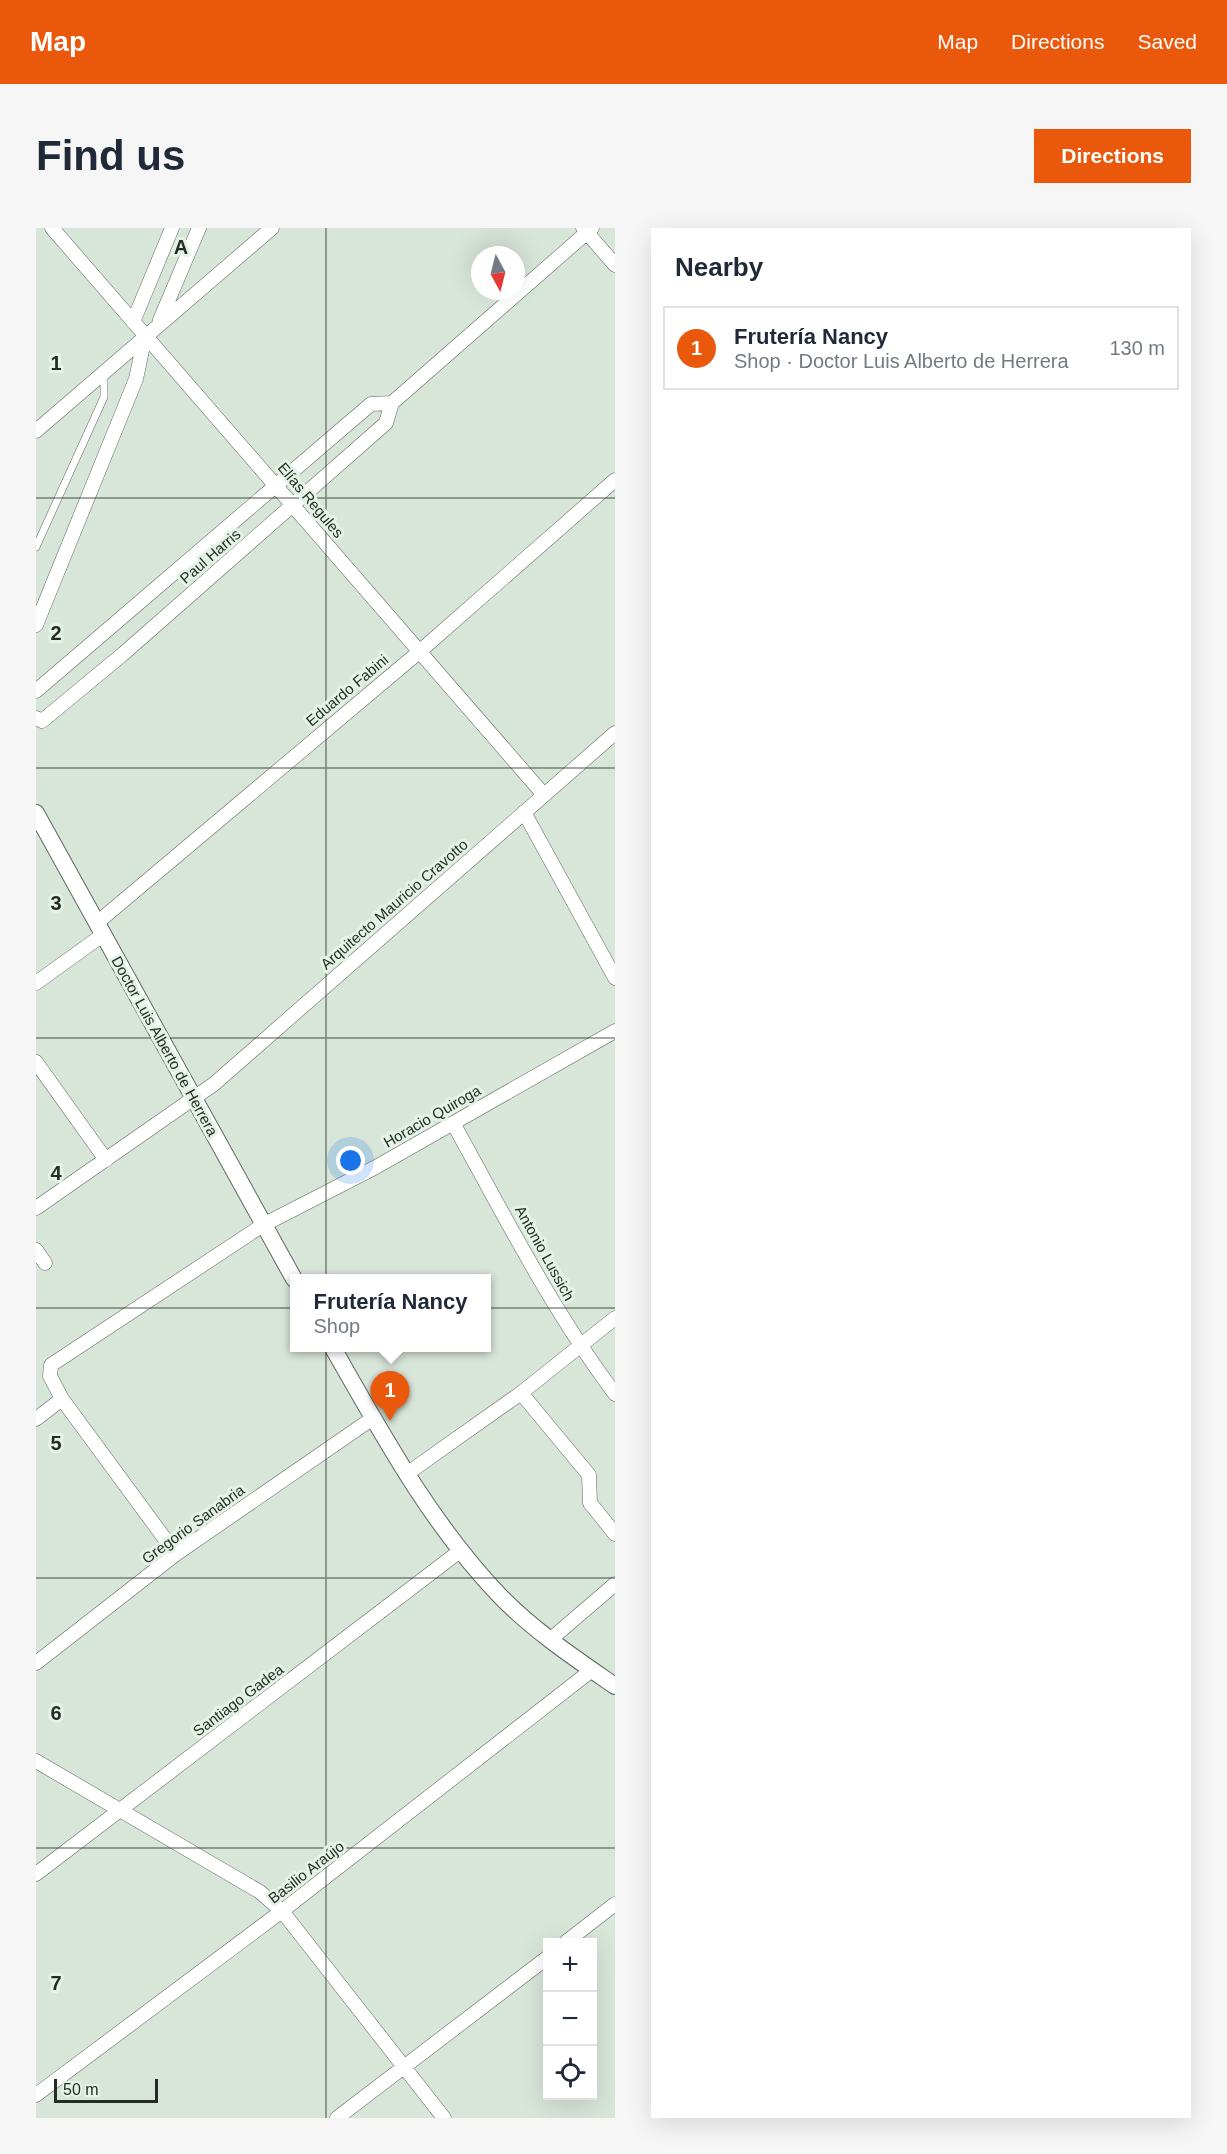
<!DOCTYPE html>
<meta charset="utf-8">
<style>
:root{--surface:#fff;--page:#f6f6f7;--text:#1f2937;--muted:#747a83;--line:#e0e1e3;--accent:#ea580c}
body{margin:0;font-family:Arial,sans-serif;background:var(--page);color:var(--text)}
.controls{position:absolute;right:18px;bottom:18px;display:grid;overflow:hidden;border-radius:0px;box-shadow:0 6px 24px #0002}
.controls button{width:54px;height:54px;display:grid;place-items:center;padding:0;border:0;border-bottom:2px solid var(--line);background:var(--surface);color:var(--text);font:30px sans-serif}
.compass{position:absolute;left:435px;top:18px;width:54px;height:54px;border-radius:50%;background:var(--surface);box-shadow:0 6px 24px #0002;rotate:173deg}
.scale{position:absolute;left:18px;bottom:15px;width:104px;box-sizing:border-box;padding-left:6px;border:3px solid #262b27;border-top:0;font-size:16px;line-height:21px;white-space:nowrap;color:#262b27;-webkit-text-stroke:4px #e5f3e7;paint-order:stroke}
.you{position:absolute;left:315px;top:933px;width:21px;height:21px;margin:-15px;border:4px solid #fff;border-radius:50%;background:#1a73e8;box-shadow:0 0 0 9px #1a73e833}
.badge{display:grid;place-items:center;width:39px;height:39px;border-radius:50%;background:var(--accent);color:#fff;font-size:20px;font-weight:700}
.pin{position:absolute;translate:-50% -50px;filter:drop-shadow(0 2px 3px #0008)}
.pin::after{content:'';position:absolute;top:32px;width:21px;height:18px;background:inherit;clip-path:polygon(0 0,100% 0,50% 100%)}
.popup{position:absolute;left:254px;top:1046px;width:201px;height:78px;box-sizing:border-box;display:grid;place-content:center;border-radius:0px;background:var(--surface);filter:drop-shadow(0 2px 4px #0005);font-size:20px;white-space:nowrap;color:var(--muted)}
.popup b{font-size:22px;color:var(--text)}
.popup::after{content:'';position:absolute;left:50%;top:100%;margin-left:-12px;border:12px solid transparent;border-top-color:var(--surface)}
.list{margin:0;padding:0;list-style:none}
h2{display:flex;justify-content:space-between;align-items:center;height:78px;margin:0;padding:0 24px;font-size:26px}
h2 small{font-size:20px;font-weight:400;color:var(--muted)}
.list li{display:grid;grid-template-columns:39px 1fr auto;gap:18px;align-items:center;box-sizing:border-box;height:84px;margin:0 12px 12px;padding:0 12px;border:2px solid var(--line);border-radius:0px}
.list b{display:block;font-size:22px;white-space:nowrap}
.list p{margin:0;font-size:20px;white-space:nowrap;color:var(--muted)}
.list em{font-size:20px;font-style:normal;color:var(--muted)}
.icon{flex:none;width:33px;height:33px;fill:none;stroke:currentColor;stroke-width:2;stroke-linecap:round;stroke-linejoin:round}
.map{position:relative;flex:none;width:579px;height:1890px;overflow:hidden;border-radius:0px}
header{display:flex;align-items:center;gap:36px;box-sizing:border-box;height:84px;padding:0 30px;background:var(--accent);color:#fff}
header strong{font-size:28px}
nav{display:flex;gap:33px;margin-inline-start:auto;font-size:21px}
.intro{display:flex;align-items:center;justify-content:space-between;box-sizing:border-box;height:144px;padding:0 36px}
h1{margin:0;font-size:42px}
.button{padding:15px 27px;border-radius:0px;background:var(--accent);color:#fff;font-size:21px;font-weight:700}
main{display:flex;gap:36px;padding:0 36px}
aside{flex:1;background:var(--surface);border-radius:0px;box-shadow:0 6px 24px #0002}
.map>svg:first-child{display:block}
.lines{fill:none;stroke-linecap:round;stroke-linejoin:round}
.service-casing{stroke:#5c685e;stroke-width:8}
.minor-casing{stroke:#5c685e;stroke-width:15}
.tertiary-casing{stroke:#5c685e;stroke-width:18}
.service{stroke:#fff;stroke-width:7}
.minor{stroke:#fff;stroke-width:14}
.tertiary{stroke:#fff;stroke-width:16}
.grid{fill:none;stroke:#262b27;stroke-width:1.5;stroke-opacity:0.55}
.labels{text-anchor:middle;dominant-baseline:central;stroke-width:6;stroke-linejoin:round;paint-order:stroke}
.street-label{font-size:15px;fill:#262b27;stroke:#e5f3e7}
.grid-label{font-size:20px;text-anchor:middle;font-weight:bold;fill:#262b27;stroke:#e5f3e7;stroke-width:6;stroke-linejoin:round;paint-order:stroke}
</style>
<header>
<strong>Map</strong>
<nav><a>Map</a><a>Directions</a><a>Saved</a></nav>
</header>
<div class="intro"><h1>Find us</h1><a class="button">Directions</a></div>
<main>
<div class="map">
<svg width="579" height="1890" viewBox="0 0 579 1890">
<rect width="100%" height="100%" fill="#d8e5d9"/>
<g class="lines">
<!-- service casing -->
<g class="service-casing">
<path id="service" d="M0 319 68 169V146"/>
</g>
<!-- minor casing -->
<g class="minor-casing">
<path id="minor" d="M16 0 508 567
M547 0 579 37
M124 92 163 0
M97 94 136 0
M0 203 236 0
M0 397 100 151 109 108
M0 463 335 176 356 175
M0 490 6 493 87 426 350 195 356 175 556 0
M488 584 579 750
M62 694 383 424 579 252
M0 755 68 706
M0 834 70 932
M417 895C468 987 516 1082 579 1166
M0 980 178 856 579 505
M0 1022 9 1035
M485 1165 553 1247 554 1275 579 1306
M0 1191 26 1171
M372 1245 485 1165 579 1090
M140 1326 26 1171 14 1148 15 1137 227 997 340 939 579 803
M515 1411 579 1356
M0 1435 140 1326 337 1190
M0 1533 224 1664 246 1683 408 1890
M0 1646 424 1323
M530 1714 579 1676
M0 1867 246 1683 556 1442
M301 1890 512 1729"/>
</g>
<!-- tertiary casing -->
<g class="tertiary-casing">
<path id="tertiary" d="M0 585 258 1051
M297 1120C346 1206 395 1296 464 1368 498 1403 540 1431 579 1458"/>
</g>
<!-- service -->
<use href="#service" class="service"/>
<!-- minor -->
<use href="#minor" class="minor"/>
<!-- tertiary -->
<use href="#tertiary" class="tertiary"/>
</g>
<!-- grid -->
<path class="grid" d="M290 0V1890M0 270H579M0 540H579M0 810H579M0 1080H579M0 1350H579M0 1620H579"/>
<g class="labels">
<!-- street labels -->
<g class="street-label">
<text transform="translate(275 272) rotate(50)">Elías Regules</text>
<text transform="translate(174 328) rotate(-41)">Paul Harris</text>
<text transform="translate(311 462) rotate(-40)">Eduardo Fabini</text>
<text transform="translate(358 676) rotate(-41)">Arquitecto Mauricio Cravotto</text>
<text transform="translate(129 818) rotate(61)">Doctor Luis Alberto de Herrera</text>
<text transform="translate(396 888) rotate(-30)">Horacio Quiroga</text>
<text transform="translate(509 1025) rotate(61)">Antonio Lussich</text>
<text transform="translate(157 1296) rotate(-36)">Gregorio Sanabria</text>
<text transform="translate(202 1472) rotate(-37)">Santiago Gadea</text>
<text transform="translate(270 1644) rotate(-38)">Basilio Araújo</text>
</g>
</g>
<g class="grid-label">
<text x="145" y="26">A</text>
<text x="20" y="142">1</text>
<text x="20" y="412">2</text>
<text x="20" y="682">3</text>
<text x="20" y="952">4</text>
<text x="20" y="1222">5</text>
<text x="20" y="1492">6</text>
<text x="20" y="1762">7</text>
</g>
</svg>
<div class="controls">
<button>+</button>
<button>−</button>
<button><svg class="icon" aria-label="locate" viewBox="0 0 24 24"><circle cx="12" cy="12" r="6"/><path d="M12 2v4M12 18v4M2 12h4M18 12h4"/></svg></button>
</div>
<svg class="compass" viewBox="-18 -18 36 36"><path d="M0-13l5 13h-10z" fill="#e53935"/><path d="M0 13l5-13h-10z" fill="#747a83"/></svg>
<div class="scale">50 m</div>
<div class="you"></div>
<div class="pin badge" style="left:354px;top:1193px">1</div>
<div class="popup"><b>Frutería Nancy</b>Shop</div>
</div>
<aside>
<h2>Nearby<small></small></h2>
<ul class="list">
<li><span class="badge">1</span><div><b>Frutería Nancy</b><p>Shop · Doctor Luis Alberto de Herrera</p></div><em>130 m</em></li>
</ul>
</aside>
</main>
